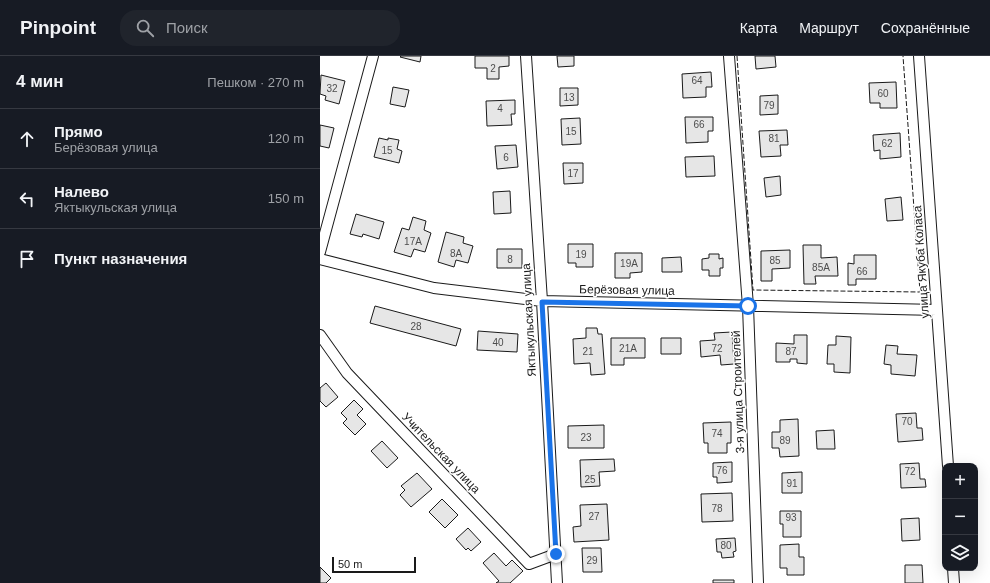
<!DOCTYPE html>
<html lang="ru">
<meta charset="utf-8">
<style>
:root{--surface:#171b24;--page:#20242c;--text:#f1f3f6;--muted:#9ea1a6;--line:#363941}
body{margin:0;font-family:Helvetica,sans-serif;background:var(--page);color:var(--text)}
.controls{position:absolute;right:12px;bottom:12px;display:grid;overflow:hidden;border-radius:8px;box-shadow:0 4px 16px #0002}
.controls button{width:36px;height:36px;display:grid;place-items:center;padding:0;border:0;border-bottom:1px solid var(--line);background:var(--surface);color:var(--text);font:20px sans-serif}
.scale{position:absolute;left:12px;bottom:10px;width:84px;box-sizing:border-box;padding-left:4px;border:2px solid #1a1a1a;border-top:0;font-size:11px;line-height:14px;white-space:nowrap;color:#1a1a1a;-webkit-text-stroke:3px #fff;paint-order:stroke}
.stop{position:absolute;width:12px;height:12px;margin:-9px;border:3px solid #1a73e8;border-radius:50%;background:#fff}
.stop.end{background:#1a73e8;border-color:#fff;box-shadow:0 1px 4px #0008}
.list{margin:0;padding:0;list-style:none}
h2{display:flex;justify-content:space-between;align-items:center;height:52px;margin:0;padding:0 16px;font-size:17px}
h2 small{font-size:13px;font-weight:400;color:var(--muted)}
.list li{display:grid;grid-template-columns:26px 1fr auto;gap:12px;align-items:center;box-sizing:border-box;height:60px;padding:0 16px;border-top:1px solid var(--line)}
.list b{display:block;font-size:15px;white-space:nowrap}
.list p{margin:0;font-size:13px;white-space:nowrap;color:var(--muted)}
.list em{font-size:13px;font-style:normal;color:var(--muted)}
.icon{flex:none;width:22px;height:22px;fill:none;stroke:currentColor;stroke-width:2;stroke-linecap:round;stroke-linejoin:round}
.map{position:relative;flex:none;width:670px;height:527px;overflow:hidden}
header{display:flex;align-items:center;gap:24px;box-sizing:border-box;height:56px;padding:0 20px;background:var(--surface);border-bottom:1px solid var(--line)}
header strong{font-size:19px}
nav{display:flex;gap:22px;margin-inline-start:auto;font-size:14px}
.search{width:280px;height:36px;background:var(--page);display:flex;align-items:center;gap:10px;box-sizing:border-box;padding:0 14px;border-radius:16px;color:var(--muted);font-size:15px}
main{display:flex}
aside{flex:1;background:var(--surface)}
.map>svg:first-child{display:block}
.building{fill:#e6e6e6;stroke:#1a1a1a}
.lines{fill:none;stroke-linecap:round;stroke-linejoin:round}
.minor-casing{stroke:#1a1a1a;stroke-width:12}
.minor{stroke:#fff;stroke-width:10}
.fence{stroke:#1a1a1a;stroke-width:1;stroke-dasharray:5 2;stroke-linecap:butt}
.route{stroke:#1a73e8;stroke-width:5}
.labels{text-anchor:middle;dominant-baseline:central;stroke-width:3;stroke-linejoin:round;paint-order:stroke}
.number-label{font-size:10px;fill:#4d4d4d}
.street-label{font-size:12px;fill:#1a1a1a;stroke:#fff}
</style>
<header>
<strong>Pinpoint</strong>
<div class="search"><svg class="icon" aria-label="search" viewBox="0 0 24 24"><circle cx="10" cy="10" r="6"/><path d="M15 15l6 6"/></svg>Поиск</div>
<nav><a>Карта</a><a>Маршрут</a><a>Сохранённые</a></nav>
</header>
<main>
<aside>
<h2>4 мин<small>Пешком · 270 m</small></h2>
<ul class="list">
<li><svg class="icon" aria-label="ahead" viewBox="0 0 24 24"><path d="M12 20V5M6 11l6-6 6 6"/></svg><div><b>Прямо</b><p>Берёзовая улица</p></div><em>120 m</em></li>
<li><svg class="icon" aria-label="left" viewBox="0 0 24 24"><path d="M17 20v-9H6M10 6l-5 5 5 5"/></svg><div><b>Налево</b><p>Яктыкульская улица</p></div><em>150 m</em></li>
<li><svg class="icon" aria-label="arrive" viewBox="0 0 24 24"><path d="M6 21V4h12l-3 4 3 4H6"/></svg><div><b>Пункт назначения</b></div></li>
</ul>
</aside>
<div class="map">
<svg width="670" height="527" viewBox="0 0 670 527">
<rect width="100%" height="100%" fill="#fff"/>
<!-- building -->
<path class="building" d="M81 0H101L100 6 80 1Z
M155 0H189V10L179 11V23H167V12H155Z
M237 0H254V10L238 11Z
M435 0H455L456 11 436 13Z
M391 16 392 31H386V41L363 42 362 18Z
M1 19 25 25 19 48 5 44 6 40 0 38Z
M576 26 577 52H560V47H550L549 27Z
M73 31 89 34 85 51 70 48Z
M240 32H258V49L240 50Z
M458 39V58L440 59V40Z
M195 44V58H191L192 69 167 70 166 45Z
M365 61H393V75H388V86L366 87Z
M260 62 261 88 242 89 241 63Z
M0 69 14 72 9 92 0 90Z
M467 74 468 89H460L461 100 441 101 439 75Z
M580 77 581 101 560 103V94L554 95 553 79Z
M59 82 68 84V82L79 84 77 93 82 95 79 107 54 101Z
M196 89 198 111 177 113 175 90Z
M394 100 395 120 366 121 365 101Z
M243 107H263V127L244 128Z
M460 120 461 139 446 141 444 122Z
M190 135 191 157 174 158 173 136Z
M581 141 583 164 567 165 565 143Z
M36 158 64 166 59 183 43 178 42 181 30 178Z
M93 161 106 165 104 174 111 177 105 196 94 193 91 201 74 196 82 172 89 174Z
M126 176 144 181 143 187 153 190 148 207 136 204 134 211 118 206Z
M248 188H273V211H256V207H248Z
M483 189H501V202L517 201 518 220H495L496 228H484Z
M177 193H202V212H177Z
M470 194V212L452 213V225H441V195Z
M295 197H322V216L310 217V222H295Z
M389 198H399V203L403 202V212H400V220H389V214H382V203L389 202Z
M534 199H556V223H536V229H528V207L534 208Z
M361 201 362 216H342V202Z
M55 250 141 273 136 290 50 267Z
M266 272H277L278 278H282L285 318 271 319 270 307 254 308 253 283 266 282Z
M158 275 198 278 197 296 157 294Z
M412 276 414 308 401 309 400 299 381 301 380 285 395 284 394 277Z
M474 279H487V308L477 307V303H470V306H456V287L474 288Z
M516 280 531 281 530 317 514 316V308H507L508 289H516Z
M291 282H325V302H304V309H291Z
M341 282H361V298H341Z
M566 289 578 290 577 298 597 299 595 320 571 318V309L564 308Z
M6 327 18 341 6 351 0 345V332Z
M34 344 43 353 37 359 46 368 35 379 23 367 27 363 21 357Z
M596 357 597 372H602L603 384 578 386 576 358Z
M478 363 479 400 460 401 459 392H452V376H460V364Z
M411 366V387H407V397H388V387H384L383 367Z
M284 369V392H248V370Z
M514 374 515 393H497L496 375Z
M62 385 78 402 67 412 51 395Z
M294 403 295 415 279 416 280 430 261 431 260 404Z
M412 406V426L397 427V421H393V407Z
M599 407 600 423H605L606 431 581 432 580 408Z
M482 416V437H462V417Z
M97 417 112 433 91 451 80 439 85 434 81 430Z
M412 437 413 465 382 466 381 438Z
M122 443 138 459 125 472 109 456Z
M287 448 289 484 254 486 253 471 261 470 260 449Z
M460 455H481V481H463V468H460Z
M599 462 600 484 582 485 581 463Z
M148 472 161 486 151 495 148 492 146 494 136 483Z
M415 482 416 495 413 496 414 501 402 502 401 496H397L396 483Z
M479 488V501H484V519H467V512H460V489Z
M262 492H281L282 516H263Z
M174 497 186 510 192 504 203 515 190 527H176L179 525 163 507Z
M585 509H602L603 527H585Z
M0 511 11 522 6 527H0Z
M393 524H414V527H393Z"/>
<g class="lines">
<!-- minor casing -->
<g class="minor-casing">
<path id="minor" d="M206 0 222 245 237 527
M409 0 428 250 438 527
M599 0 628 410
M0 196 53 0
M0 203 114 232 222 245 617 254
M0 279 27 317 209 508 236 498
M633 512 634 527"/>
</g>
<!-- minor -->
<use href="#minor" class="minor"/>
<!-- fence -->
<path class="fence" d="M417 0 433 234 600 236 583 0"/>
</g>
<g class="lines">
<!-- route -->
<path class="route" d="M236 498 222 246 428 250"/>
</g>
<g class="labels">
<!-- number labels -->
<g class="number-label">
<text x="173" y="12">2</text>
<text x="377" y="24">64</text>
<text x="12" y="32">32</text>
<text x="563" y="37">60</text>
<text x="249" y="41">13</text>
<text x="449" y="49">79</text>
<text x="180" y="52">4</text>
<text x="379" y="68">66</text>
<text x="251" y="75">15</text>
<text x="454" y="82">81</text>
<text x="567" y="87">62</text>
<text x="67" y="94">15</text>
<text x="186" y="101">6</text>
<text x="253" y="117">17</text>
<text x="93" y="185">17А</text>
<text x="136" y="197">8А</text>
<text x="261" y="198">19</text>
<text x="190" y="203">8</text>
<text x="455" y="204">85</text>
<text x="309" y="207">19А</text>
<text x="501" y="211">85А</text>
<text x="542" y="215">66</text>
<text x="96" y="270">28</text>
<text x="178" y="286">40</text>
<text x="308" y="292">21А</text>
<text x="397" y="292">72</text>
<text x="268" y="295">21</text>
<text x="471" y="295">87</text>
<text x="587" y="365">70</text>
<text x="397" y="377">74</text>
<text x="266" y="381">23</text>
<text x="465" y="384">89</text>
<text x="402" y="414">76</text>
<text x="590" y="415">72</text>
<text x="270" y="423">25</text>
<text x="472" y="427">91</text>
<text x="397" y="452">78</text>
<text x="274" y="460">27</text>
<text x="471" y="461">93</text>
<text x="406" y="489">80</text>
<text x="272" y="504">29</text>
</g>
<!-- street labels -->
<g class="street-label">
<text transform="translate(601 206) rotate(-94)">улица Якуба Коласа</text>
<text transform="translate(307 234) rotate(1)">Берёзовая улица</text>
<text transform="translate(209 264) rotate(-93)">Яктыкульская улица</text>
<text transform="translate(418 336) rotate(-92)">3-я улица Строителей</text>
<text transform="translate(121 397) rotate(46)">Учительская улица</text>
</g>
</g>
</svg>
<div class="controls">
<button>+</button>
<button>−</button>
<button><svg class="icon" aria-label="layers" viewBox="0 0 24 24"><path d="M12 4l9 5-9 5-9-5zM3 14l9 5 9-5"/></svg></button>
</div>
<div class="scale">50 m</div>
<div class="stop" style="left:428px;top:250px"></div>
<div class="stop end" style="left:236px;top:498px"></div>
</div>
</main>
